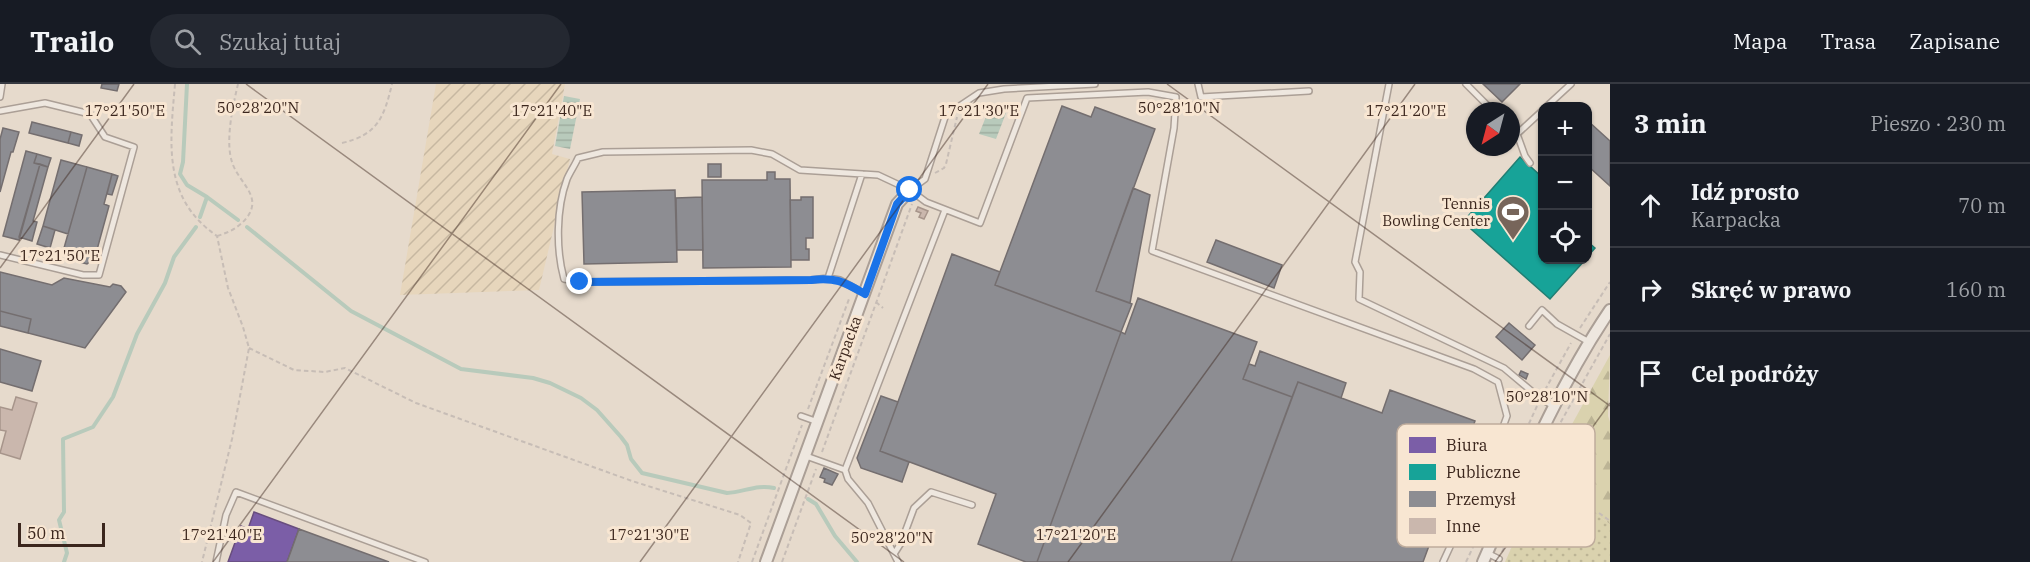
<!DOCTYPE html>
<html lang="pl">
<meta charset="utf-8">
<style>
:root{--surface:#171b24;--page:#242831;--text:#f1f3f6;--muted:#9ea1a6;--line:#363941}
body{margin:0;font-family:"IBM Plex Serif",serif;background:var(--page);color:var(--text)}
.controls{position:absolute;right:18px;top:18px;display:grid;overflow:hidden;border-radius:12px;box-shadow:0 2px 4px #0004}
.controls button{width:54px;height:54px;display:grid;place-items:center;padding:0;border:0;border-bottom:2px solid var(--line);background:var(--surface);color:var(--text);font:30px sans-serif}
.compass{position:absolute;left:1466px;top:18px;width:54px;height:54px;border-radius:50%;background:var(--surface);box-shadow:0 2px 4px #0004;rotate:216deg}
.scale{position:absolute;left:18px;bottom:15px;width:87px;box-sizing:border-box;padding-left:6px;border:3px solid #3b261d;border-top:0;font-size:16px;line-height:21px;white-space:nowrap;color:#3b261d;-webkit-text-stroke:4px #f8e6d2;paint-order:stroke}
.stop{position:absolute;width:18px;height:18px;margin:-14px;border:4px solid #1a73e8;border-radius:50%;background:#fff}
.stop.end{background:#1a73e8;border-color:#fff;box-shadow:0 2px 6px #0008}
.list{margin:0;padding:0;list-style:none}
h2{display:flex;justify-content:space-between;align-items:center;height:78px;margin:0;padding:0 24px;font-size:26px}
h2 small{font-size:20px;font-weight:400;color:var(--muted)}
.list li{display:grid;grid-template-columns:39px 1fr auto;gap:18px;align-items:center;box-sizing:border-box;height:84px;padding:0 24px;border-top:2px solid var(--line)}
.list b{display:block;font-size:22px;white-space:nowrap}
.list p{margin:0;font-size:20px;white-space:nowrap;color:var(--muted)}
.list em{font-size:20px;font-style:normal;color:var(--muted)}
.icon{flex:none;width:33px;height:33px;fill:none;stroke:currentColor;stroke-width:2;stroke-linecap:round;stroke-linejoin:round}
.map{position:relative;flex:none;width:1610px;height:478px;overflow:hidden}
header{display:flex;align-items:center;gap:36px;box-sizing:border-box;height:84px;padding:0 30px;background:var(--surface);border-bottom:2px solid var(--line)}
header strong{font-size:28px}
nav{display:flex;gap:33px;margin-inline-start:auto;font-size:21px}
.search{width:420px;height:54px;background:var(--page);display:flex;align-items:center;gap:15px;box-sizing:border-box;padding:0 21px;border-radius:33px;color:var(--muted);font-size:22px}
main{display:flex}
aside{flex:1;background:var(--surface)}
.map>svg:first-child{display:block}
.farmland{fill:url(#farmland-furrows)}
.grass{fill:url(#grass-dots)}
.forest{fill:url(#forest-firs)}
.water{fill:url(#water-rules)}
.offices{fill:#7b5ea7;stroke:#684d7e;stroke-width:1.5}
.public{fill:#17a398;stroke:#227e73;stroke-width:1.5}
.industry{fill:#8d8d92;stroke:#746e6f;stroke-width:1.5}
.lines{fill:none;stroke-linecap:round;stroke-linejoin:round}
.stream{stroke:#b8cabb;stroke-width:4}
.building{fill:#cab7ad;stroke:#a7958b;stroke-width:1.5}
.lane-casing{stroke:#ab9f96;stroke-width:8}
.street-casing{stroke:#ab9f96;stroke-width:14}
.path{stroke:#c7bdb6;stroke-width:2;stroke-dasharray:4.5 3;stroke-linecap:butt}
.lane{stroke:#eee7df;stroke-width:5}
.street{stroke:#eee7df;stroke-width:10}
.route{stroke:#1a73e8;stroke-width:8}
.ticks{fill:none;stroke:#3b261d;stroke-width:1.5;stroke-opacity:0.45}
.labels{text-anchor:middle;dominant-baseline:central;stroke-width:6;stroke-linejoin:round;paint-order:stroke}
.poi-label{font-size:15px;fill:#3b261d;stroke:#f8e6d2;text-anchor:end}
.street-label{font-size:15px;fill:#3b261d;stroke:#f8e6d2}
.key{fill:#f8e6d2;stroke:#bfac9c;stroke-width:1.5}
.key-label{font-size:16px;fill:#3b261d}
.ticks-label{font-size:15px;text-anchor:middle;fill:#3b261d;stroke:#f8e6d2;stroke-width:6;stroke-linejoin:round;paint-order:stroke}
</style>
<header>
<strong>Trailo</strong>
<div class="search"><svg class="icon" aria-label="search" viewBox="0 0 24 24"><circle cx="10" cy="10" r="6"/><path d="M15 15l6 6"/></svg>Szukaj tutaj</div>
<nav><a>Mapa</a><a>Trasa</a><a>Zapisane</a></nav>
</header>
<main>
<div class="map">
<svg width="1610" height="478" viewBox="0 0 1610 478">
<defs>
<pattern id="farmland-furrows" width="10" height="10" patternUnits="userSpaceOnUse" patternTransform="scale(1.5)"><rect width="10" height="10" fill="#e7d6bc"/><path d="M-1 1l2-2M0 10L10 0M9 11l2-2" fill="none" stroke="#c7b8a1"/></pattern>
<pattern id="grass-dots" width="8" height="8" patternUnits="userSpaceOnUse" patternTransform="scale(1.5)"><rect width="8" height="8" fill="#dad2ae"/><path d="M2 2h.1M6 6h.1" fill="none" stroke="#bcb495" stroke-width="1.8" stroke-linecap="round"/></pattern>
<pattern id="forest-firs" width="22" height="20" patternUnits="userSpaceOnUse" patternTransform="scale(1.5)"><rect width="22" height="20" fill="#dad2ae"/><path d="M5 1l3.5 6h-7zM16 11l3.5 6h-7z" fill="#bcb495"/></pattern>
<pattern id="water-rules" width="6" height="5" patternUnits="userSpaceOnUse" patternTransform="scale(1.5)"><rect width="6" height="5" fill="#b8cabb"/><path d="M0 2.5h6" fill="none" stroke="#9fada0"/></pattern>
</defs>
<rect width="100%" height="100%" fill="#e6dacc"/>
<!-- farmland -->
<path class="farmland" d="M436 0H565L552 70 570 75 539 206 400 211Z"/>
<!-- grass -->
<path class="grass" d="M1543 393 1610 440V478H1505Z"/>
<!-- forest -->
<path class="forest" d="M1610 271 1608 332 1610 338V440L1543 393Z"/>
<!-- water -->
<path class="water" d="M564 12 580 15 570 65 555 62Z
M989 25 1006 29 996 55 979 50Z"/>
<!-- offices -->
<path class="offices" d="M254 428 299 445 287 478H228L241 442 248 445Z"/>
<!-- public -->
<path class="public" d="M1520 73 1542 93V176H1585L1550 215 1463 138Z
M1588 158 1595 164 1588 172Z"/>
<!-- industry -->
<path class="industry" d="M102 0H119L117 7 101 4Z
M1483 0H1520L1502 18Z
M1062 22 1091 33 1095 23 1155 45 1096 207 1132 220 1121 248 995 201Z
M1588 37 1610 57V102L1588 82Z
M32 38 71 48 68 59 29 49Z
M3 44 19 48 13 68H11L0 108V55Z
M71 48 82 51 79 62 68 59Z
M26 67 37 70 34 79 40 80 19 156 3 152Z
M37 70 51 74 48 83 34 79Z
M61 76 87 83 68 150 43 142Z
M40 80 48 83 33 137 37 138 32 157 19 153Z
M708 80H721V93H708Z
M87 83 112 90 104 120 109 122 95 173 64 164Z
M767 88H775V95H790L791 183 703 184 702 96H767Z
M112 90 118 92 112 111 107 110Z
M1133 104 1150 111 1130 219 1096 207Z
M675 106 677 178 584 180 582 108Z
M702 113 703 166H677L676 114Z
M801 113H813V154H806V165H809V176H791L790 116H801Z
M43 142 55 146 50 164 37 160Z
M1216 156 1282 181 1274 204 1207 178Z
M81 169 95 173 87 180 79 178Z
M952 170 1000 188 995 201 1121 248 1037 478H1026L978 460 996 410 880 367Z
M0 188 52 201 64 194 110 203 113 200 121 202 126 208 85 264 28 249 31 235 0 227Z
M1138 214 1257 258 1243 295 1292 313 1231 478H1037L1121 248 1125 250Z
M0 227 31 235 28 249 0 242Z
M1509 239 1535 261 1522 276 1496 253Z
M0 265 41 277 32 307 0 298Z
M1260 267 1346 299 1341 314 1298 298 1292 313 1243 295 1249 280 1255 282Z
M1521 287 1528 290 1526 295 1519 291Z
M1298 298 1382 329 1390 306 1475 337 1423 478H1231Z
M881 312 898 318 880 367 909 378 902 398 861 384 857 374Z
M824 384 838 390 832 401 824 398 825 395 820 393Z
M299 445 389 478H287Z"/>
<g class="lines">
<!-- stream -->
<path class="stream" d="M187 0 183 78 180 90 187 101 207 113 200 133
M207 113 238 136
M247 143 351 227 461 285 533 294 550 299 581 314 597 326 621 353 627 361 631 375 642 389 727 409C744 408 757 400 774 404
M808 415 816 420 835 452 857 478
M64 478 67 469 59 436 64 428 63 355 93 343 113 313 137 250 165 199 174 173 196 143"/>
</g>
<!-- building -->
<path class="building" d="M918 123 928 127 924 135 919 133 921 129 916 127Z
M16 313 37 319 20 375 0 369 6 347 0 346V323L12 326Z"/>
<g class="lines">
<!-- lane casing -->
<g class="lane-casing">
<path id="lane" d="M1198 0 1201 13 1309 7
M1389 0 1355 178 1360 188 1359 215 1504 284 1541 315 1554 322
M1466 0 1493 27
M0 13 2 0
M1547 22 1571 0
M0 27 45 19 90 30 105 53 134 63 99 191H83L0 171
M1511 44 1517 50 1542 27
M1517 50 1525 72 1530 79
M862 90 828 194 840 196 865 210
M910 106 925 95 947 27 958 23 979 9 1004 5 1095 0
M828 194 811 196 580 198 564 195C556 166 556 125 567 95 570 88 575 81 578 74L603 68 751 66 772 70 800 86 878 91 910 106 926 118 980 139 1027 14 1148 8 1176 13 1174 44 1152 167 1474 285 1498 298 1507 332 1495 365 1443 478
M1529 242 1542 226 1557 240 1589 258
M801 332 818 338
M806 372 845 386 848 395 868 419 898 478
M845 386 945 126
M1459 441 1492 457
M1487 469 1499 475
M894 470 901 459 914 424 931 408 972 421
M216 478 226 431 236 408 425 478"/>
</g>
<!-- street casing -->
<g class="street-casing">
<path id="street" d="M766 478 897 120 910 106
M1483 478C1521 392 1557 304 1610 226"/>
</g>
<!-- path -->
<path class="path" d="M175 0C170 59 162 114 217 152L228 204 243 243 249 264 232 355 202 478
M342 59C377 51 384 34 392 0
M935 89 944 84 946 80 957 33
M217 152C230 148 240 143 248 132 262 111 238 98 232 78 225 57 233 21 238 0
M876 218 883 224
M1580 244 1610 198
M249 264 294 286 325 288 345 284 416 319 632 397 740 431 751 439 738 478
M1545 306 1571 259
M808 325 849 215
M822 368 912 120
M1599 429 1610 437
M1482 442 1537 322
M1502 468 1558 343 1610 250
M752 478 802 341
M782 478 816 385
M1466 478 1475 459"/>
<!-- lane -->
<use href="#lane" class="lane"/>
<!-- street -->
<use href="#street" class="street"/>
</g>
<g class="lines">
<!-- route -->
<path class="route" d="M580 198 811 196C836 193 844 198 865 210L897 120 910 106"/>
</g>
<!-- ticks -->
<path class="ticks" d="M246 0 904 478M1167 0 1610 322M0 184 134 0M213 478 561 0M640 478 988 0M1068 478 1415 0M1495 478 1610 319"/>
<!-- icons -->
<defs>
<g id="stadium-pin" transform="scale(1.725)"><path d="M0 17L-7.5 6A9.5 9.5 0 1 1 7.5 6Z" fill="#77655a" stroke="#f8e6d2"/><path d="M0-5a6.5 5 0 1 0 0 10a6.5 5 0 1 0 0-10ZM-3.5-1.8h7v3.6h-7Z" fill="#fff"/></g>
</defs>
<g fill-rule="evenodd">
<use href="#stadium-pin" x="1513" y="128"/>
</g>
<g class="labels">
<!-- poi labels -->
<g class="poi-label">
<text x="1490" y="119">Tennis<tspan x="1490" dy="17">Bowling Center</tspan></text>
</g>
<!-- street labels -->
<g class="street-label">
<text transform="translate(845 264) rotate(-70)">Karpacka</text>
</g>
</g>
<!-- legend -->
<rect x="1397" y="340" width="198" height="123" rx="9" class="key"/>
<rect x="1409" y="353" width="27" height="16" fill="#7b5ea7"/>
<rect x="1409" y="380" width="27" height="16" fill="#17a398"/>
<rect x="1409" y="407" width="27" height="16" fill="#8d8d92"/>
<rect x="1409" y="434" width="27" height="16" fill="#cab7ad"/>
<g class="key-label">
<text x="1446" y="367">Biura</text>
<text x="1446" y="394">Publiczne</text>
<text x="1446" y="421">Przemysł</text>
<text x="1446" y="448">Inne</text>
</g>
<g class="ticks-label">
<text x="258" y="29">50°28'20"N</text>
<text x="1179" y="29">50°28'10"N</text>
<text x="125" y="32">17°21'50"E</text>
<text x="552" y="32">17°21'40"E</text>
<text x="979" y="32">17°21'30"E</text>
<text x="1406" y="32">17°21'20"E</text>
<text x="60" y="177">17°21'50"E</text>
<text x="1547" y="318">50°28'10"N</text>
<text x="222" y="456">17°21'40"E</text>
<text x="649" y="456">17°21'30"E</text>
<text x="1076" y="456">17°21'20"E</text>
<text x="892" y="459">50°28'20"N</text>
</g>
</svg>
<div class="controls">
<button>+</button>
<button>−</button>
<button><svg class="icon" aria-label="locate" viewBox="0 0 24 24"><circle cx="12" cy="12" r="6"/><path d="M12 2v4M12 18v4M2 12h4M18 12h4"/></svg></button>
</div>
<svg class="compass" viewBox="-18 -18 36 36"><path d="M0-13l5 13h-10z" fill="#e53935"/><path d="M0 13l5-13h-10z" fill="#9ea1a6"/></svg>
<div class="scale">50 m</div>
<div class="stop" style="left:910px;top:106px"></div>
<div class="stop end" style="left:580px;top:198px"></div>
</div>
<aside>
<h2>3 min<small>Pieszo · 230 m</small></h2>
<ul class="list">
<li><svg class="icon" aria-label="ahead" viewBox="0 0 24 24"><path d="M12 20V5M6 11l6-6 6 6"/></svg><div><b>Idź prosto</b><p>Karpacka</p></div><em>70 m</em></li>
<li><svg class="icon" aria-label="right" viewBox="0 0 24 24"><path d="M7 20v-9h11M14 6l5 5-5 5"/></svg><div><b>Skręć w prawo</b></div><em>160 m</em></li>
<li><svg class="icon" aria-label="arrive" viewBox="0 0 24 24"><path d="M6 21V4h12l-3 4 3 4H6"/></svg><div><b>Cel podróży</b></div></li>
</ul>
</aside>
</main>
